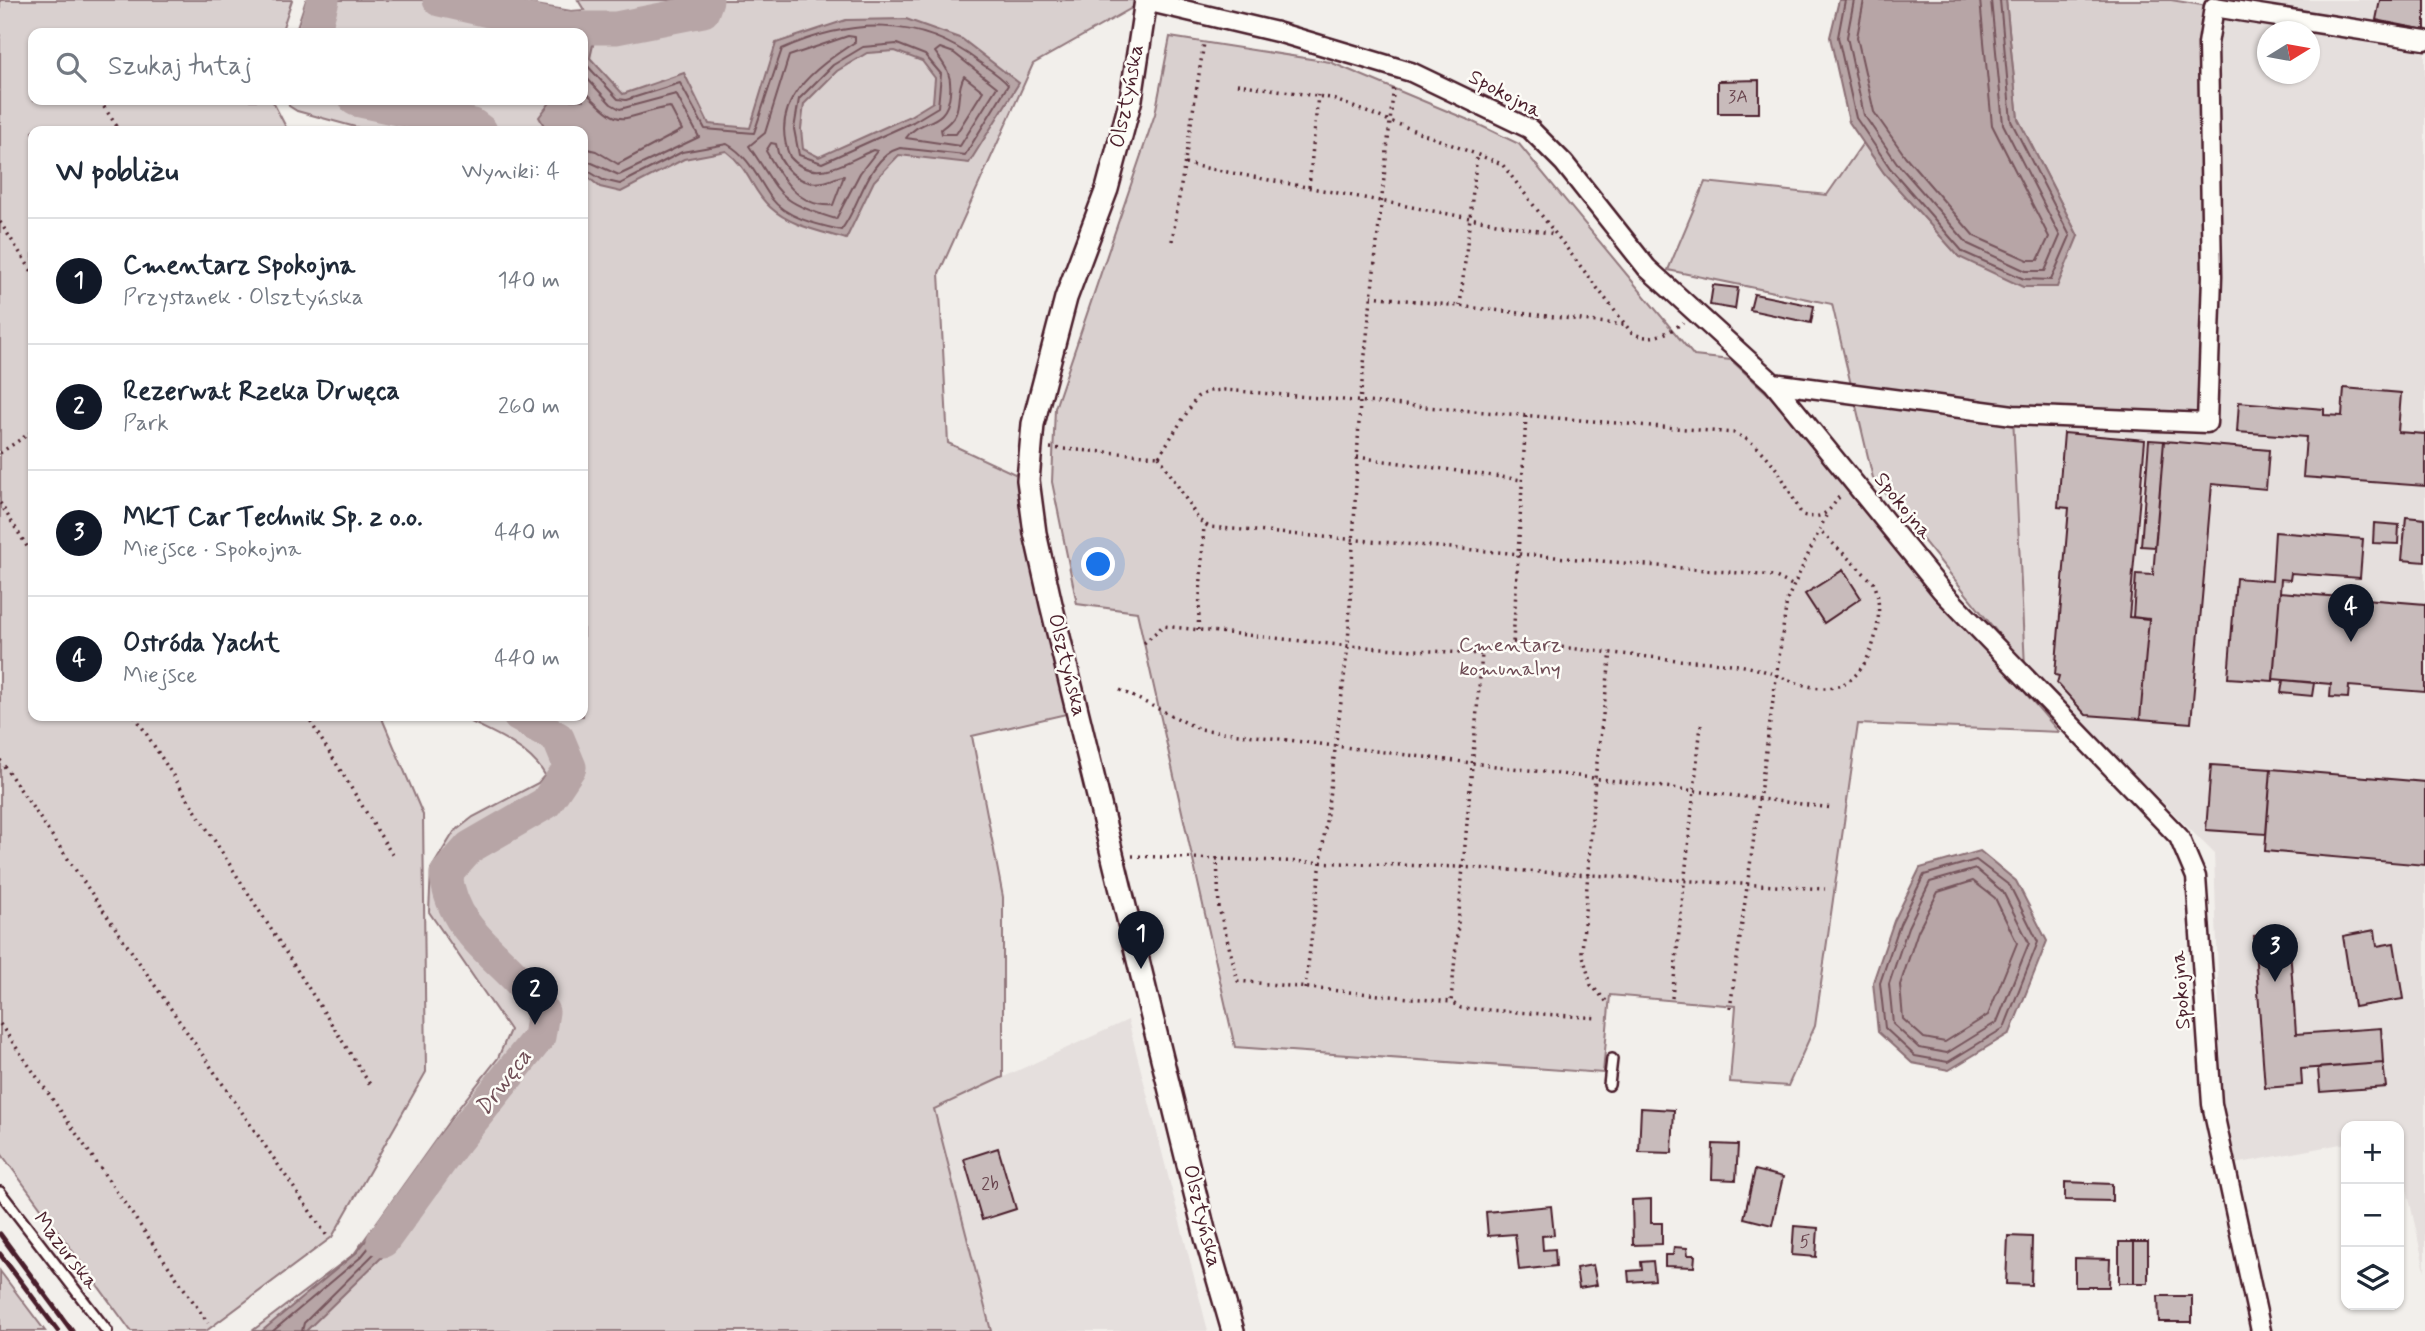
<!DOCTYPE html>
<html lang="pl">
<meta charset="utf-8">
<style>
:root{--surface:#fff;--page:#f6f6f7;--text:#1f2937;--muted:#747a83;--line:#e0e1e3;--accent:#111827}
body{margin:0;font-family:Mynerve,sans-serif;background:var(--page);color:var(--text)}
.controls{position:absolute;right:21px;bottom:21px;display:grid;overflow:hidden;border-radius:14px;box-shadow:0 2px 5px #0004}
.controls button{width:63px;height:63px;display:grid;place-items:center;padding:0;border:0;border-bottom:2px solid var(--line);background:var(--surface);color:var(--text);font:35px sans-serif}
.compass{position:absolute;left:2257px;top:21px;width:63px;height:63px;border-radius:50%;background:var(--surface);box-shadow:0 2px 5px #0004;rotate:79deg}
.you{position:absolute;left:1099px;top:565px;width:24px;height:24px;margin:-18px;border:5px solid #fff;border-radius:50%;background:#1a73e8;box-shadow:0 0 0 10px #1a73e833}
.badge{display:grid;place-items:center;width:46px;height:46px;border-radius:50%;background:var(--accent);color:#fff;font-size:23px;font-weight:700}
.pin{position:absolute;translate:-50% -58px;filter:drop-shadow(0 2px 4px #0008)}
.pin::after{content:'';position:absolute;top:37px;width:24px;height:21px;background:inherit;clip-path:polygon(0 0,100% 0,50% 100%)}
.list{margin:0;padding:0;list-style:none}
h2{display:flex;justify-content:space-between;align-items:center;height:91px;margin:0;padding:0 28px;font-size:30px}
h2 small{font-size:23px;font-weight:400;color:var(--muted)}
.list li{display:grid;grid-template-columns:46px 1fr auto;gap:21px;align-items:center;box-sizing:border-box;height:126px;padding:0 28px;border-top:2px solid var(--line)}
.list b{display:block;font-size:26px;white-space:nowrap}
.list p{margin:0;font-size:23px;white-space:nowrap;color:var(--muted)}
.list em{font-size:23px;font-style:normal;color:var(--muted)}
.icon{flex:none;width:38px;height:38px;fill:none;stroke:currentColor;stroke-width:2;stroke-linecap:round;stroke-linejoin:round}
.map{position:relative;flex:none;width:2425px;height:1331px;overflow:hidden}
.search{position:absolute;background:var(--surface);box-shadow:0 2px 5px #0004;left:28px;top:28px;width:560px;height:77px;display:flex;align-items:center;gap:18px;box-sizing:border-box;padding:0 24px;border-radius:14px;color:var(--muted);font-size:26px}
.panel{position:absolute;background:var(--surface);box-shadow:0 2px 5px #0004;left:28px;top:126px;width:560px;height:595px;border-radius:14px}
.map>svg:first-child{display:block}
.built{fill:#e5dfdd;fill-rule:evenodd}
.green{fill:#d9d0cf;stroke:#92787d;stroke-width:2}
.water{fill:#b7a5a6;stroke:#8b6f75;stroke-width:2;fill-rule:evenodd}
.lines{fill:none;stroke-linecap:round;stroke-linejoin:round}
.shore{stroke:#76555c;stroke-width:2}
.river{stroke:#b7a5a6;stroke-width:33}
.building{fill:#c8bbbb;stroke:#4a1f2b;stroke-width:2}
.service-casing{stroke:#4a1f2b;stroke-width:14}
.minor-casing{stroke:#4a1f2b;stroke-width:23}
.tertiary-casing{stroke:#4a1f2b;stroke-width:26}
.path{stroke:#4a1f2b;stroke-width:3.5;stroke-dasharray:2 5;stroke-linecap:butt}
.service{stroke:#fdfcf7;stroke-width:9}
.minor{stroke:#fdfcf7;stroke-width:18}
.tertiary{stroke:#fdfcf7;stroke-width:21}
.rail{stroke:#4a1f2b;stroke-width:5}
.labels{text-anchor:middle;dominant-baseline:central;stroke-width:5;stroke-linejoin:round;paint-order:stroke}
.number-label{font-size:18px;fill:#6a464f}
.street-label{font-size:21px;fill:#4a1f2b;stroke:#fdfcf7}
.park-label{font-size:21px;fill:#6e4b54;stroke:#fdfcf7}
.water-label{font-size:23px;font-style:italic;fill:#704e56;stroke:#fdfcf7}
</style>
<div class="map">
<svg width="2425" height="1331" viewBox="0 0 2425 1331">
<rect width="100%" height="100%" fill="#f2efeb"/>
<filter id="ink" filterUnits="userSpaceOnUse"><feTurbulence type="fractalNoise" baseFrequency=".0143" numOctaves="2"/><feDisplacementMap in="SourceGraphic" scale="14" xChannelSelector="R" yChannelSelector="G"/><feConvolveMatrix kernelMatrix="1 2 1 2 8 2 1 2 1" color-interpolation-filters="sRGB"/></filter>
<g filter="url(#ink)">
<!-- built -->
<path class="built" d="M2214 0H2425V1271L2399 1153V1126H2346V1143L2235 1164 2222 1101 2214 853 2025 667 2013 415ZM2268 32H2310V74H2268Z
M1128 1020 1208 1331H991L934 1109Z"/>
<!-- green -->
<path class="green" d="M0 0H292L281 33H33V100H272L288 131H33V716H381L423 815 426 1072 332 1237 206 1331H131L0 1152Z
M306 0H507L571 11 584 10 578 0H1146L1033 64 939 273 948 443 1028 480 1079 711 972 736 1003 897V1077L934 1109 991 1331H252L354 1254 457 1110 498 1058 510 1030 429 912 431 869 454 832 473 817 538 783 545 775C529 746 487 730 458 716H583V131H370L297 111 289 106 288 100H583V33H295Z
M2006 0H2171L2214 7 2207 423 2013 416 2025 667 1873 478 1832 304 1668 270 1705 182 1827 195 1863 143 1884 173 1959 257 2078 236 2018 119Z
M1170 37 1330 62 1471 121 1519 144 1694 356 1731 360 1769 395 2059 732 1858 724 1815 1026 1788 1086 1730 1082 1736 1006 1610 995 1603 1073 1235 1047 1137 612 1077 604 1052 482 1055 408 1155 114Z
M0 1271 45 1331H0Z"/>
<!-- water -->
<path class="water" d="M1839 0H2006L2018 119 2078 236 2057 287H2023L1959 257 1884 173 1849 122 1830 37Z
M906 19 962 39 1019 83 969 163 899 155 874 181 846 239C820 231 790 226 770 207 751 190 750 169 726 151L684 159 621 192 600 187 583 173V131H547L539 117 552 100H583V33H572L571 28H597L590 58 623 94 684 73 709 124 750 128 776 43 846 20ZM895 51 922 61 935 78 933 102 910 116 819 157 803 149 801 129 804 104 837 71 867 53Z
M1980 851 2016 881 2047 941 2010 1033 1949 1070 1912 1063 1878 1032 1873 982 1894 921 1920 868Z
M398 1199 419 1213 382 1257 306 1331H262L357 1252Z"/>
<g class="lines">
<!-- shore -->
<path class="shore" d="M1845 0 1838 37 1856 118 1890 168 1963 252 2024 279 2051 280 2070 236 2011 121 2000 0
M1854 0 1847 37 1864 115 1897 163 1968 244 2026 271H2045L2060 236 2003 124 1991 0
M1864 0 1857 37 1874 112 1905 156 1974 236 2028 260H2038L2049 237 1992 125 1980 0
M583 35 588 38 584 62 618 99 626 100 680 83 705 129 754 133 782 49C849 19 919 15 979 62 989 69 1001 76 1008 85L965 155 900 148C867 157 860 207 841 230 819 225 786 218 772 199 757 178 750 157 727 144L682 152 620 184 603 180 583 168
M848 36 855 37V42C815 68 767 102 790 157 814 185 846 162 873 150L877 151 860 173 836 219C775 201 782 194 749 146L765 133 789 56Z
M897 44 925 55 941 74 938 107 913 122 822 163 799 155 794 129 799 99 833 65 863 47Z
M940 48 954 53 997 87 960 146 906 138C920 117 947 128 950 93 952 74 946 67 935 52Z
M583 74 611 104 620 109 676 94 699 137 619 175 583 159
M964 76 983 91 956 134H942L941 129C967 111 953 98 964 76Z
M583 89C625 134 618 116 670 107L682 130 618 164 596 151 583 148
M771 143 776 144C779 166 799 187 823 182 831 181 837 176 844 176L833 205C798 208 781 177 766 151Z
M1976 860 2010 886 2038 942 2004 1028 1948 1062 1915 1056 1885 1028 1880 983 1900 924 1924 875Z
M1976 869 2003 892 2029 943 1997 1022 1947 1053 1919 1048 1893 1024 1889 984 1908 927 1930 882Z
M1973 881 1995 898 2017 943 1988 1015 1945 1042 1924 1038 1903 1019 1900 985 1918 931 1938 892Z
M273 1331 361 1257 399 1211 406 1213 407 1217 395 1233 304 1323 302 1331"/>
<!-- river -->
<path class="river" d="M439 0 565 28H616L703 11 707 0
M314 33 323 0
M356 100 473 125 481 131
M383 1241 451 1147 539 1037 543 1012C513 960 453 940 446 874L470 847 546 803 570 767 558 738 519 716"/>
</g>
<!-- building -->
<path class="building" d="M2380 0H2425V30L2376 20Z
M1759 80V113H1718V81Z
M1713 285 1738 288 1735 309 1710 305Z
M1754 294 1814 306 1811 323 1750 310Z
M2344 388 2401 393 2398 432 2425 434V486L2303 477 2306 437 2237 432 2239 402 2324 409V415L2342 416Z
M2064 433 2145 440 2129 617 2149 619 2140 719 2086 715 2057 683 2059 676 2055 675 2069 508 2058 507Z
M2149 440 2164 441 2155 547 2141 546Z
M2164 441 2269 450 2266 489 2212 484 2191 723 2140 719 2149 619 2133 617 2136 574 2153 575Z
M2406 517 2425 519V562L2402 560Z
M2374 523 2399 525 2398 544 2373 543Z
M2275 532 2363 539 2360 578 2291 573 2290 580 2281 579 2273 681 2228 678 2236 578 2272 581Z
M1843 570 1861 598 1824 623 1805 594Z
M2280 592 2425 604V692L2349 686 2348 698 2330 697 2331 684 2273 679Z
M2283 680 2314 683 2312 696 2281 693Z
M2211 765 2271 769 2266 834 2206 830Z
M2271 769 2425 782V865L2265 851Z
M2375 930 2377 946 2394 943 2403 999 2354 1007 2343 936Z
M2289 934 2296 1034 2381 1028 2383 1063 2301 1069 2302 1085 2265 1088 2254 936Z
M2383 1063 2386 1087 2320 1092 2318 1068Z
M1641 1108 1674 1110 1672 1153 1639 1152Z
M1713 1144 1738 1145 1736 1180 1712 1179Z
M998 1148 1016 1209 982 1220 964 1159Z
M1755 1170 1783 1177 1772 1225 1744 1218Z
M2065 1182 2112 1184V1201L2065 1200Z
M1651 1199V1223H1662V1244L1633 1245 1632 1200Z
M1551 1206 1554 1235 1542 1236 1543 1250 1555 1249 1556 1266 1519 1270 1515 1234 1488 1236 1486 1212Z
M1794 1226 1818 1228 1816 1257 1792 1255Z
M2008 1236 2032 1237 2031 1285 2006 1284Z
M2119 1242H2134V1283H2119Z
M2134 1242H2148V1283H2134Z
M1674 1247 1687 1248 1688 1255H1695L1694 1267 1665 1266V1255H1673Z
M2075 1258 2110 1259 2109 1287H2075Z
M1653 1261 1655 1280 1629 1282 1628 1271 1642 1270 1641 1262Z
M1593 1265 1597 1285 1579 1288 1576 1268Z
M2158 1296H2192V1322H2159Z"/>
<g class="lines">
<!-- service casing -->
<g class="service-casing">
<path id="service" d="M1609 1085 1612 1059
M0 1192 107 1331"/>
</g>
<!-- minor casing -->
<g class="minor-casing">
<path id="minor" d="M1146 1 1277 32 1411 72 1530 129 1564 163 1647 268 1773 383 1942 591 2179 837 2196 877 2212 1104 2261 1331
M1773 383 2013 415 2207 423 2212 276 2208 44 2214 7 2425 40"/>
</g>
<!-- tertiary casing -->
<g class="tertiary-casing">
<path id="tertiary" d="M1146 0 1131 99 1107 189 1066 298 1033 424 1028 480 1035 533 1051 604 1206 1238 1233 1331"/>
</g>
<!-- path -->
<path class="path" d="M1237 84 1330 98 1502 164 1631 332C1648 343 1669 334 1683 322
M100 101 120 131
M1185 164 1554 234
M1309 187 1318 95
M0 222 33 273
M1172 241 1204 43
M1371 296 1625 325
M1460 306 1477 155
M1526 416 1513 642 1511 647H1490L1482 654 1451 1002 1461 1008 1598 1018
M1050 448 1159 456
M0 453 33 431
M1159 456 1197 397 1209 391 1225 390 1734 433C1770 447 1785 483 1802 515 1824 521 1830 510 1841 494
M1159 456 1199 520 1209 527 1774 576 1794 586
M1357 457 1522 480
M0 503 33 556
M1198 630 1204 525
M1513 642C1568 648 1622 654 1677 660 1703 662 1732 662 1757 669 1782 675 1807 692 1834 687 1872 680 1887 614 1874 583L1819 530
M1144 643 1163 626 1348 646 1482 654
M1120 690 1199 729 1833 808
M135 716 371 1086
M307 716 393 856
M0 760 327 1236
M1132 856 1458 867 1825 889
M1217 857 1219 908 1238 981 1451 1002
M1305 989 1348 646 1360 401 1394 85
M1672 998 1701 725
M1606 1001 1591 985 1582 952 1595 778 1611 652
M1730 1009 1787 600 1826 516
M0 1024 208 1323"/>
<!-- service -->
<use href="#service" class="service"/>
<!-- minor -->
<use href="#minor" class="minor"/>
<!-- tertiary -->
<use href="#tertiary" class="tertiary"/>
<!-- rail -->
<path class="rail" d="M0 1234 72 1331
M0 1254 58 1331"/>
</g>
</g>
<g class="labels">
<!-- number labels -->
<g class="number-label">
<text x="1738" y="97">3A</text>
<text x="990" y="1184">2b</text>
<text x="1805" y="1242">5</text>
</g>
<!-- street labels -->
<g class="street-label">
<text transform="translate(1505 94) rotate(28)">Spokojna</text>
<text transform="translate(1127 96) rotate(-79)">Olsztyńska</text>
<text transform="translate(1903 506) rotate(51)">Spokojna</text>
<text transform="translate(1067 665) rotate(76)">Olsztyńska</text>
<text transform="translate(2181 990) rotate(-94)">Spokojna</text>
<text transform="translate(1202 1216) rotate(76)">Olsztyńska</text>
<text transform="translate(66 1251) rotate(52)">Mazurska</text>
</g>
<!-- park labels -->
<g class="park-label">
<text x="1510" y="645">Cmentarz<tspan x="1510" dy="24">komunalny</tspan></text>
</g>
<!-- water labels -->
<g class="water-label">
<text transform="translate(504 1083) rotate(-53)">Drwęca</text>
</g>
</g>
</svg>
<div class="controls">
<button>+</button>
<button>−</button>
<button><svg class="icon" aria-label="layers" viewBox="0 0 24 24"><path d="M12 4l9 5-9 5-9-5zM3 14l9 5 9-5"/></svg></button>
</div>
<svg class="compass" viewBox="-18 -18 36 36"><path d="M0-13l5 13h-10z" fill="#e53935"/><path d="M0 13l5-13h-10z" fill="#747a83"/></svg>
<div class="you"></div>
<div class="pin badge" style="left:1141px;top:969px">1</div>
<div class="pin badge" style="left:535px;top:1025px">2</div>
<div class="pin badge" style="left:2275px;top:982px">3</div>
<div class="pin badge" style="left:2351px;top:642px">4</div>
<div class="search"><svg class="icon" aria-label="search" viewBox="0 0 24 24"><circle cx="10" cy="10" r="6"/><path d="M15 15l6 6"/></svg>Szukaj tutaj</div>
<section class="panel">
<h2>W pobliżu<small>Wyniki: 4</small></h2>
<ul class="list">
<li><span class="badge">1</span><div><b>Cmentarz Spokojna</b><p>Przystanek · Olsztyńska</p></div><em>140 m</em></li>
<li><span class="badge">2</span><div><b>Rezerwat Rzeka Drwęca</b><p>Park</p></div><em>260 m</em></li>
<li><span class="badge">3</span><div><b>MKT Car Technik Sp. z o.o.</b><p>Miejsce · Spokojna</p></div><em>440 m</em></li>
<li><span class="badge">4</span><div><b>Ostróda Yacht</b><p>Miejsce</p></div><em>440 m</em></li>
</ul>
</section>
</div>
